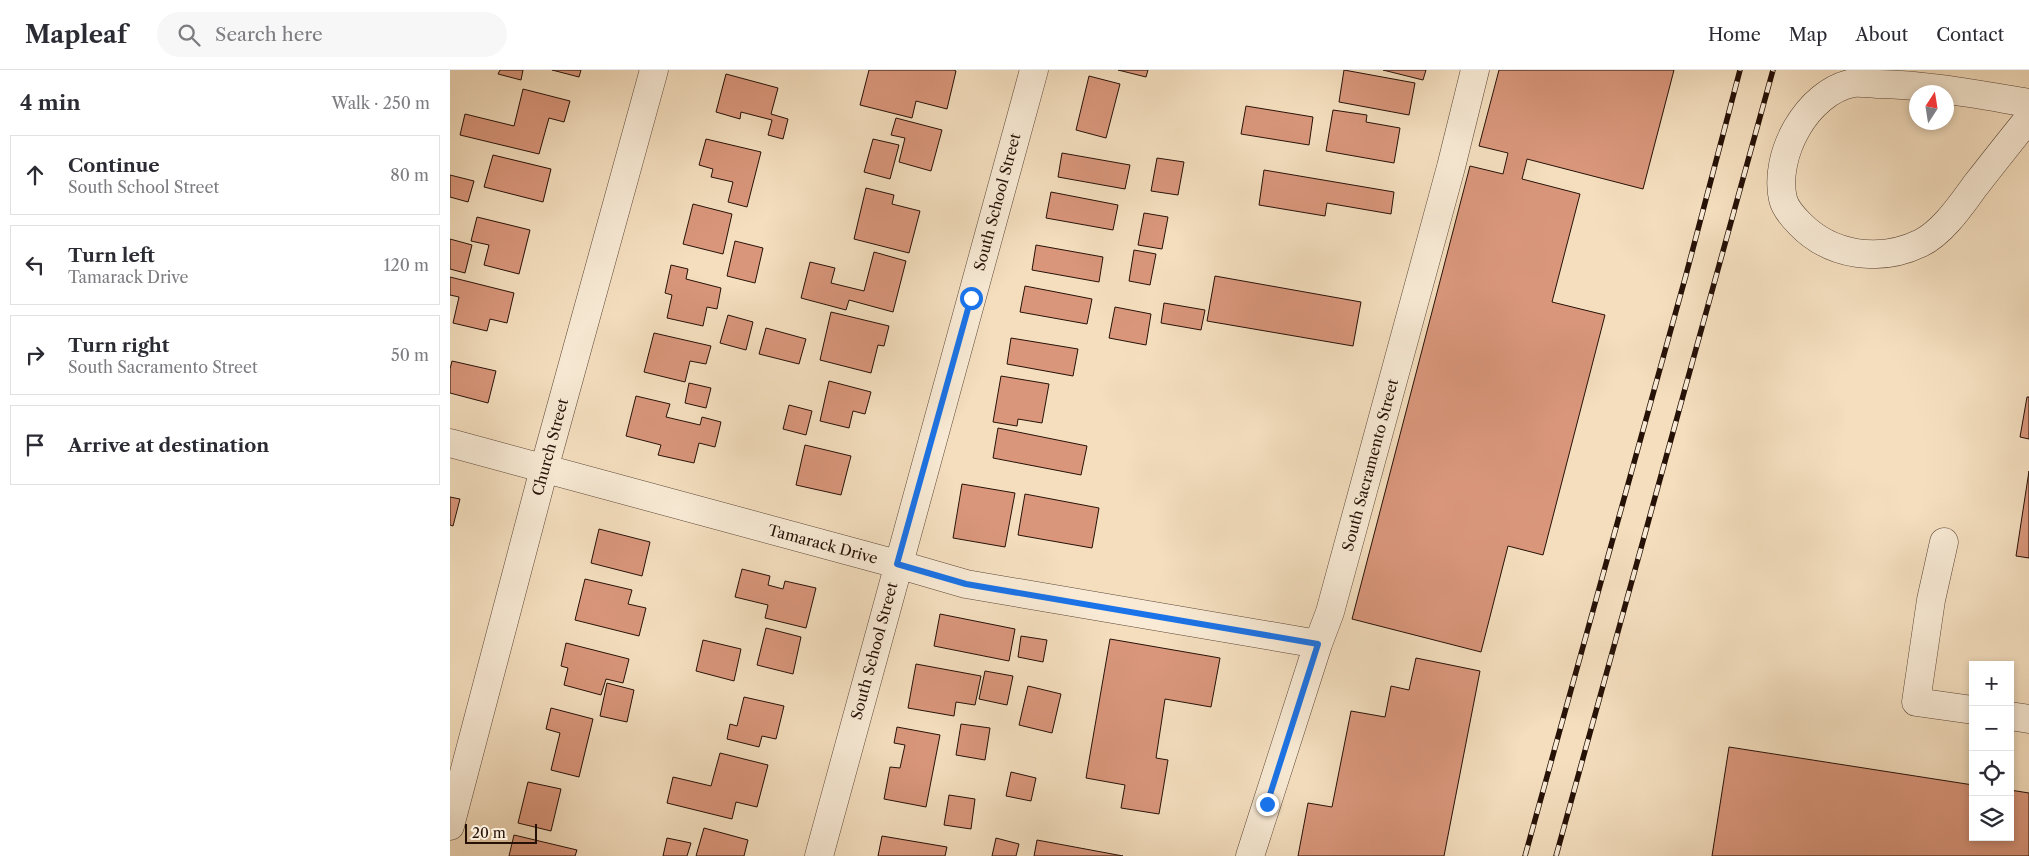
<!DOCTYPE html>
<meta charset="utf-8">
<style>
:root{--surface:#fff;--page:#f7f7f7;--text:#2b2b33;--muted:#7c7c81;--line:#e1e1e2}
body{margin:0;font-family:"Libre Caslon Text",serif;background:var(--page);color:var(--text)}
.controls{position:absolute;right:15px;bottom:15px;display:grid;overflow:hidden;border-radius:0px;box-shadow:0 2px 8px #0003}
.controls button{width:45px;height:45px;display:grid;place-items:center;padding:0;border:0;border-bottom:1px solid var(--line);background:var(--surface);color:var(--text);font:25px sans-serif}
.compass{position:absolute;left:1459px;top:15px;width:45px;height:45px;border-radius:50%;background:var(--surface);box-shadow:0 2px 8px #0003;rotate:12deg}
.scale{position:absolute;left:15px;bottom:12px;width:72px;box-sizing:border-box;padding-left:5px;border:2px solid #261107;border-top:0;font-size:14px;line-height:18px;white-space:nowrap;color:#261107;-webkit-text-stroke:4px #f8ead5;paint-order:stroke}
.stop{position:absolute;width:15px;height:15px;margin:-11px;border:4px solid #1a73e8;border-radius:50%;background:#fff}
.stop.end{background:#1a73e8;border-color:#fff;box-shadow:0 1px 5px #0008}
.list{margin:0;padding:0;list-style:none}
h2{display:flex;justify-content:space-between;align-items:center;height:65px;margin:0;padding:0 20px;font-size:21px}
h2 small{font-size:16px;font-weight:400;color:var(--muted)}
.list li{display:grid;grid-template-columns:32px 1fr auto;gap:15px;align-items:center;box-sizing:border-box;height:80px;margin:0 10px 10px;padding:0 10px;border:1px solid var(--line);border-radius:0px}
.list b{display:block;font-size:19px;white-space:nowrap}
.list p{margin:0;font-size:16px;white-space:nowrap;color:var(--muted)}
.list em{font-size:16px;font-style:normal;color:var(--muted)}
.icon{flex:none;width:28px;height:28px;fill:none;stroke:currentColor;stroke-width:2;stroke-linecap:round;stroke-linejoin:round}
.map{position:relative;flex:none;width:1579px;height:786px;overflow:hidden}
header{display:flex;align-items:center;gap:30px;box-sizing:border-box;height:70px;padding:0 25px;background:var(--surface);border-bottom:1px solid var(--line)}
header strong{font-size:24px}
nav{display:flex;gap:28px;margin-inline-start:auto;font-size:18px}
.search{width:350px;height:45px;background:var(--page);display:flex;align-items:center;gap:12px;box-sizing:border-box;padding:0 18px;border-radius:28px;color:var(--muted);font-size:19px}
main{display:flex}
aside{flex:1;background:var(--surface)}
.map>svg:first-child{display:block}
.building{fill:#d9967b;stroke:#261107}
.lines{fill:none;stroke-linecap:round;stroke-linejoin:round}
.minor-casing{stroke:#5a4435;stroke-width:29}
.minor{stroke:#f8ead5;stroke-width:28}
.rail-casing{stroke:#261107;stroke-width:5.5}
.rail{stroke:#f8ead5;stroke-width:4;stroke-dasharray:11;stroke-linecap:butt}
.route{stroke:#1a73e8;stroke-width:6}
.labels{text-anchor:middle;dominant-baseline:central;stroke-width:5;stroke-linejoin:round;paint-order:stroke}
.street-label{font-size:15px;fill:#261107;stroke:#f8ead5}
</style>
<header>
<strong>Mapleaf</strong>
<div class="search"><svg class="icon" aria-label="search" viewBox="0 0 24 24"><circle cx="10" cy="10" r="6"/><path d="M15 15l6 6"/></svg>Search here</div>
<nav><a>Home</a><a>Map</a><a>About</a><a>Contact</a></nav>
</header>
<main>
<aside>
<h2>4 min<small>Walk · 250 m</small></h2>
<ul class="list">
<li><svg class="icon" aria-label="ahead" viewBox="0 0 24 24"><path d="M12 20V5M6 11l6-6 6 6"/></svg><div><b>Continue</b><p>South School Street</p></div><em>80 m</em></li>
<li><svg class="icon" aria-label="left" viewBox="0 0 24 24"><path d="M17 20v-9H6M10 6l-5 5 5 5"/></svg><div><b>Turn left</b><p>Tamarack Drive</p></div><em>120 m</em></li>
<li><svg class="icon" aria-label="right" viewBox="0 0 24 24"><path d="M7 20v-9h11M14 6l5 5-5 5"/></svg><div><b>Turn right</b><p>South Sacramento Street</p></div><em>50 m</em></li>
<li><svg class="icon" aria-label="arrive" viewBox="0 0 24 24"><path d="M6 21V4h12l-3 4 3 4H6"/></svg><div><b>Arrive at destination</b></div></li>
</ul>
</aside>
<div class="map">
<svg width="1579" height="786" viewBox="0 0 1579 786">
<rect width="100%" height="100%" fill="#f4debe"/>
<filter id="stains"><feTurbulence type="fractalNoise" baseFrequency=".004" numOctaves="4"/><feColorMatrix values="0 0 0 0 .2 0 0 0 0 .09 0 0 0 0 .02 0 0 0 .5 -.17"/></filter>
<radialGradient id="worn" r=".72"><stop offset=".6" stop-color="#630" stop-opacity="0"/><stop offset="1" stop-color="#630" stop-opacity=".3"/></radialGradient>
<!-- building -->
<path class="building" d="M50 0H73L71 10 48 4Z
M102 0H131L129 7Z
M419 0H504L506 1 497 39 466 31 462 48 410 35Z
M668 0H698L696 7Z
M894 0 965 13 959 45 889 32Z
M933 0H976L973 10Z
M1049 0H1224L1193 119 1077 89 1072 109 1130 124 1102 232 1155 245 1093 485 1058 476 1031 582 902 549 1020 96 1053 104 1058 83 1029 76Z
M276 4 328 18 321 44 338 49 333 69 318 65 322 50 291 42 290 49 266 42Z
M639 6 670 14 656 68 626 60Z
M73 19 120 31 114 52 99 48 89 84 10 65 15 44 64 56Z
M796 36 863 47 859 75 791 64Z
M883 40 917 45 916 52 950 58 944 93 876 81Z
M446 48 492 60 481 101 449 92 455 68 441 65Z
M256 69 311 82 297 137 278 132 283 112 261 107 263 99 249 95Z
M423 69 449 75 440 109 414 102Z
M612 83 680 95 675 119 608 107Z
M43 85 101 99 93 132 34 117Z
M707 88 734 92 728 125 701 121Z
M814 100 944 122 941 144 877 133 875 146 809 135Z
M0 105 24 111 18 132 0 127Z
M416 118 444 125 442 134 470 141 459 183 404 169Z
M601 122 668 135 663 160 596 148Z
M243 134 282 144 273 184 233 174Z
M694 143 718 147 712 179 688 175Z
M27 147 80 160 69 204 34 195 39 175 21 171Z
M0 169 22 175 15 203 0 199Z
M285 171 313 178 305 213 277 206Z
M586 175 653 187 649 212 582 200Z
M684 180 706 184 700 215 679 211Z
M424 182 456 191 443 242 399 230 396 240 351 228 360 192 385 198 381 213 414 221Z
M221 195 238 199 236 209 271 218 267 239 257 237 253 256 217 248 222 225 215 223Z
M765 206 911 232 903 276 757 251Z
M0 207 64 223 57 253 40 249 37 261 3 253 9 227 0 225Z
M575 216 642 229 637 254 570 242Z
M714 233 755 240 751 260 711 253Z
M665 237 701 244 696 275 659 268Z
M381 242 439 256 434 276 428 275 421 303 370 290Z
M278 245 303 252 296 280 270 273Z
M316 258 356 269 349 294 309 284Z
M204 263 261 276 256 294 240 291 235 312 194 302Z
M561 268 628 279 623 306 557 294Z
M2 291 46 301 38 333 0 323V299Z
M551 306 599 314 592 353 568 349 567 356 543 352Z
M379 311 421 322 415 344 403 341 399 358 370 351Z
M239 313 261 318 256 338 235 333Z
M186 326 220 334 216 347 250 355 252 347 271 352 265 377 249 373 244 393 208 385 211 375 176 366Z
M1577 327H1579V369L1570 367Z
M339 335 362 341 356 365 333 359Z
M548 358 637 376 631 405 543 388Z
M355 375 401 386 391 425 346 415Z
M1579 401V488L1566 486Z
M512 414 565 423 555 477 503 468Z
M575 424 649 438 642 478 568 465Z
M0 427 10 429 3 456 0 455Z
M149 459 200 472 192 506 141 493Z
M292 499 320 506 318 515 333 519 335 511 366 518 356 558 315 548 318 535 285 527Z
M135 509 182 520 178 534 196 538 189 566 125 550Z
M490 544 565 559 559 591 484 576Z
M316 558 351 567 343 604 307 595Z
M571 566 597 570 593 592 568 587Z
M660 569 770 588 761 637 715 629 706 688 718 690 709 744 671 738 675 715 636 708Z
M253 570 291 579 284 611 246 601Z
M116 573 179 589 173 613 156 609 151 625 114 615 118 598 111 596Z
M966 588 1030 601 994 786H848L858 733 882 737 901 641 935 647 941 616 959 620Z
M466 594 531 606 525 635 506 632 504 646 458 638Z
M535 601 563 606 557 635 529 629Z
M157 613 184 620 177 652 150 646Z
M578 616 611 624 602 663 569 655Z
M294 627 334 636 326 669 312 666 309 677 277 669 280 654 287 656Z
M101 638 143 649 129 707 101 700 110 663 96 659Z
M511 654 540 658 535 690 506 685Z
M447 657 490 665 476 737 434 729 440 697 450 698 455 675 444 673Z
M1279 677 1523 715V767H1560V720L1579 723V786H1262Z
M270 683 318 695 307 737 286 732 282 749 217 733 223 707 261 716Z
M561 702 586 708 581 731 556 726Z
M78 712 111 719 101 761 68 753Z
M499 725 525 729 521 759 494 755Z
M254 758 298 770 294 786H246Z
M64 765 127 780 125 786H59Z
M432 766 497 777 495 786H428Z
M217 768 241 773 237 786H213Z
M546 768 569 774 566 786H542Z
M587 770 673 786H584Z"/>
<g class="lines">
<!-- minor casing -->
<g class="minor-casing">
<path id="minor" d="M1579 33C1530 25 1479 15 1429 14 1421 14 1411 12 1403 13 1357 22 1323 85 1333 129 1335 138 1343 147 1350 154 1381 186 1430 193 1471 173 1493 162 1511 135 1525 116 1543 93 1561 70 1579 48
M0 373 447 494 516 514 868 574
M1494 472 1481 530 1466 632 1523 640
M1560 646 1579 649
M0 756 94 399 204 0
M369 786 584 0
M800 786 868 574 880 542 1001 97 1025 0"/>
</g>
<!-- minor -->
<use href="#minor" class="minor"/>
<!-- rail casing -->
<g class="rail-casing">
<path id="rail" d="M1075 786 1236 205 1290 0
M1106 786 1323 0"/>
</g>
<!-- rail -->
<use href="#rail" class="rail"/>
</g>
<g class="lines">
<!-- route -->
<path class="route" d="M521 228 447 494 516 514 868 574 817 734"/>
</g>
<g class="labels">
<!-- street labels -->
<g class="street-label">
<text transform="translate(547 132) rotate(-75)">South School Street</text>
<text transform="translate(100 377) rotate(-75)">Church Street</text>
<text transform="translate(920 395) rotate(-75)">South Sacramento Street</text>
<text transform="translate(373 474) rotate(15)">Tamarack Drive</text>
<text transform="translate(424 581) rotate(-75)">South School Street</text>
</g>
</g>
<rect width="100%" height="100%" filter="url(#stains)"/>
<rect width="100%" height="100%" fill="url(#worn)"/>
</svg>
<div class="controls">
<button>+</button>
<button>−</button>
<button><svg class="icon" aria-label="locate" viewBox="0 0 24 24"><circle cx="12" cy="12" r="6"/><path d="M12 2v4M12 18v4M2 12h4M18 12h4"/></svg></button>
<button><svg class="icon" aria-label="layers" viewBox="0 0 24 24"><path d="M12 4l9 5-9 5-9-5zM3 14l9 5 9-5"/></svg></button>
</div>
<svg class="compass" viewBox="-18 -18 36 36"><path d="M0-13l5 13h-10z" fill="#e53935"/><path d="M0 13l5-13h-10z" fill="#7c7c81"/></svg>
<div class="scale">20 m</div>
<div class="stop" style="left:521px;top:228px"></div>
<div class="stop end" style="left:817px;top:734px"></div>
</div>
</main>
